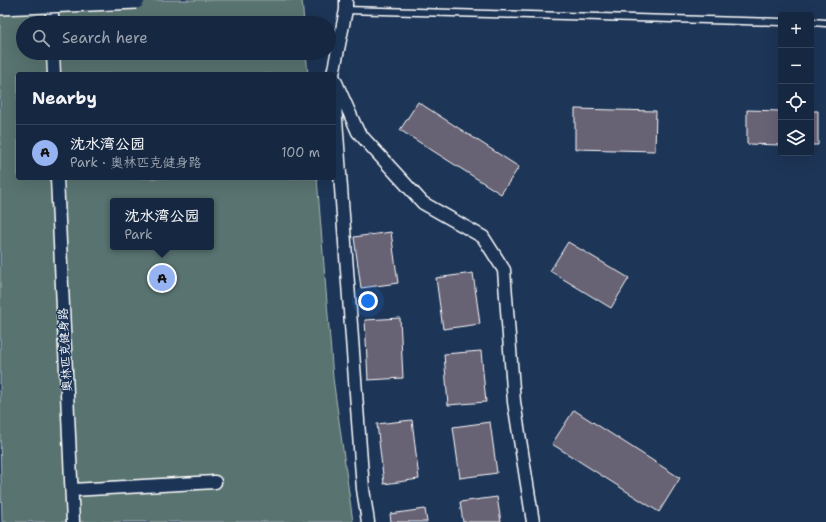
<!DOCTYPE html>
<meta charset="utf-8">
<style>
:root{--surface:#162841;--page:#23344c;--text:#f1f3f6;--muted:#9ea6b1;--line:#35445a;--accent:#95b2f1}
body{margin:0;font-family:"Shantell Sans","LXGW WenKai TC",sans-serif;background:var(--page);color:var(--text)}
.controls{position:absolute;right:12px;top:12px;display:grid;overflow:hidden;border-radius:4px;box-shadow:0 4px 16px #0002}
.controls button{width:36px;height:36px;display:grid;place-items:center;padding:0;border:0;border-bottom:1px solid var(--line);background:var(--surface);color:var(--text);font:20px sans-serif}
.you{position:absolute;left:368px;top:301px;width:14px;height:14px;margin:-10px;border:3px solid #fff;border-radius:50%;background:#1a73e8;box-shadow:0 0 0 6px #1a73e833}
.badge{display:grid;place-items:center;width:26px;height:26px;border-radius:50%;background:var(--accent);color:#111;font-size:13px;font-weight:700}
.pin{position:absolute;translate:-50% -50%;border:2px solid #fff;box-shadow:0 1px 4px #0006}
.popup{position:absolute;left:110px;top:198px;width:104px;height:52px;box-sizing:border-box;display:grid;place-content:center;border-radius:4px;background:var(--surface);filter:drop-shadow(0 1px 3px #0005);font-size:13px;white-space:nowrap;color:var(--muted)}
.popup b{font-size:15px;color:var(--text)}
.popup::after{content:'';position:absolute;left:50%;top:100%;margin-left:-8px;border:8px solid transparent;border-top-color:var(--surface)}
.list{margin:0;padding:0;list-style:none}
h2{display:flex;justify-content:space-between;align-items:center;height:52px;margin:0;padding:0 16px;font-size:17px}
h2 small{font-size:13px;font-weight:400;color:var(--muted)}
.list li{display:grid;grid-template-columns:26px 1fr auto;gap:12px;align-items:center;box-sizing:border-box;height:56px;padding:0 16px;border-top:1px solid var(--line)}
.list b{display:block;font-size:15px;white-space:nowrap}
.list p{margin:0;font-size:13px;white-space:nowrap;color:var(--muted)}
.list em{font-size:13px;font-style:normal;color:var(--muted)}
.icon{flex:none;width:22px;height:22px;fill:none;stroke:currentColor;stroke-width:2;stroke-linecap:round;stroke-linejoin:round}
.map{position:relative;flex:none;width:826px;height:522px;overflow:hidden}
.search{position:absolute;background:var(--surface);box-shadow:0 4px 16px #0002;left:16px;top:16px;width:320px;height:44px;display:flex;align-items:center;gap:10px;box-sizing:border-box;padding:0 14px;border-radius:22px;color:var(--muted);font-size:15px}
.panel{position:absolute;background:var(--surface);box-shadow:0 4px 16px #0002;left:16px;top:72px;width:320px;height:108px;border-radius:4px}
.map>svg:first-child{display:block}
.green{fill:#587370;stroke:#acb9b8;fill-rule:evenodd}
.building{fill:#676274;stroke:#fff}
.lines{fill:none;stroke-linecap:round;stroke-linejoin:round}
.lane-casing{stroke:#fff;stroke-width:9}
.street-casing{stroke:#fff;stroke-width:15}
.lane{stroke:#1d3557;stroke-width:6}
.street{stroke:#1d3557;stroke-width:12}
.secondary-bridge-casing{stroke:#fff;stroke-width:20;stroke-linecap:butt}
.secondary-bridge{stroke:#1d3557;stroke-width:17}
.labels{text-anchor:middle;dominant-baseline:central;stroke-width:3;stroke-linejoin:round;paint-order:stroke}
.street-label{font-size:12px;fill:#fff;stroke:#1d3557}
</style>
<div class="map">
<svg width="826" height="522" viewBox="0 0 826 522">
<rect width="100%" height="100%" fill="#1d3557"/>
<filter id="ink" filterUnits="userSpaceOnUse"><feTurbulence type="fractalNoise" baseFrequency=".025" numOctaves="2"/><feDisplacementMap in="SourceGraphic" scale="8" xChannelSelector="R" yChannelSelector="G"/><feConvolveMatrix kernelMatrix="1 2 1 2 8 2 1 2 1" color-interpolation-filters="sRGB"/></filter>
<g filter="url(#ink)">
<!-- green -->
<path class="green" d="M0 0H302L304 23H23V53H306L308 74H18V178H317L333 378 353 522H2L0 436ZM113 201H211V247H113Z"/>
<!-- building -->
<path class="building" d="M418 102 519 167 501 194 400 130Z
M575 109 656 111 655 151 575 149Z
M747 110 781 111V145L747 144Z
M811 111H818V145H811Z
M391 232 398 283 361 288 354 237Z
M568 242 629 278 611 308 550 271Z
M473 273 480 324 443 329 436 278Z
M400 318 403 378 368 380 365 320Z
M481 351 486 402 448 405 444 354Z
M574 410 680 478 659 512 552 444Z
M412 420 419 479 384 484 377 424Z
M490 422 497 473 460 478 453 427Z
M497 497 501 522H463L460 502Z
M425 509 427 522H391L390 514Z"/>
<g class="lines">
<!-- lane casing -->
<g class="lane-casing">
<path id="lane" d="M346 10 781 22
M811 22 826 23"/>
</g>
<!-- street casing -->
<g class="street-casing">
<path id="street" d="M52 0V23
M53 53 54 74
M333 74 346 10V0
M334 78 358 132 423 203 483 237 504 270 514 402 533 522
M334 92 363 489 368 522
M57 178 73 522
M72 490 215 482"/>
</g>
<!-- lane -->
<use href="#lane" class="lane"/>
<!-- street -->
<use href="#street" class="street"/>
<!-- secondary-bridge casing -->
<g class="secondary-bridge-casing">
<path id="secondary-bridge" d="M0 6 136 0"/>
</g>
<!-- secondary-bridge -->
<use href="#secondary-bridge" class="secondary-bridge"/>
</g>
</g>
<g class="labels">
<!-- street labels -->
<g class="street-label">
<text transform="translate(65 350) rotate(-93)">奥林匹克健身路</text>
</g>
</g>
</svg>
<div class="controls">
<button>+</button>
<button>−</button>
<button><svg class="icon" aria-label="locate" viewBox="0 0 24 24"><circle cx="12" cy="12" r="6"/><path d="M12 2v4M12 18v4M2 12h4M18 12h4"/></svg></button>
<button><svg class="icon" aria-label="layers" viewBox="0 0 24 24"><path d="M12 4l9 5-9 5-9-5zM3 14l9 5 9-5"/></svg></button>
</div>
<div class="you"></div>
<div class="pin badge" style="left:162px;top:278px">A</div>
<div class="popup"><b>沈水湾公园</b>Park</div>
<div class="search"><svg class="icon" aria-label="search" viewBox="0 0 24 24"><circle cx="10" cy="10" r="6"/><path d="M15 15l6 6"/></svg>Search here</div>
<section class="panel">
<h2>Nearby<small></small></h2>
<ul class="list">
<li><span class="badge">A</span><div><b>沈水湾公园</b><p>Park · 奥林匹克健身路</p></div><em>100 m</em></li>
</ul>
</section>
</div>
